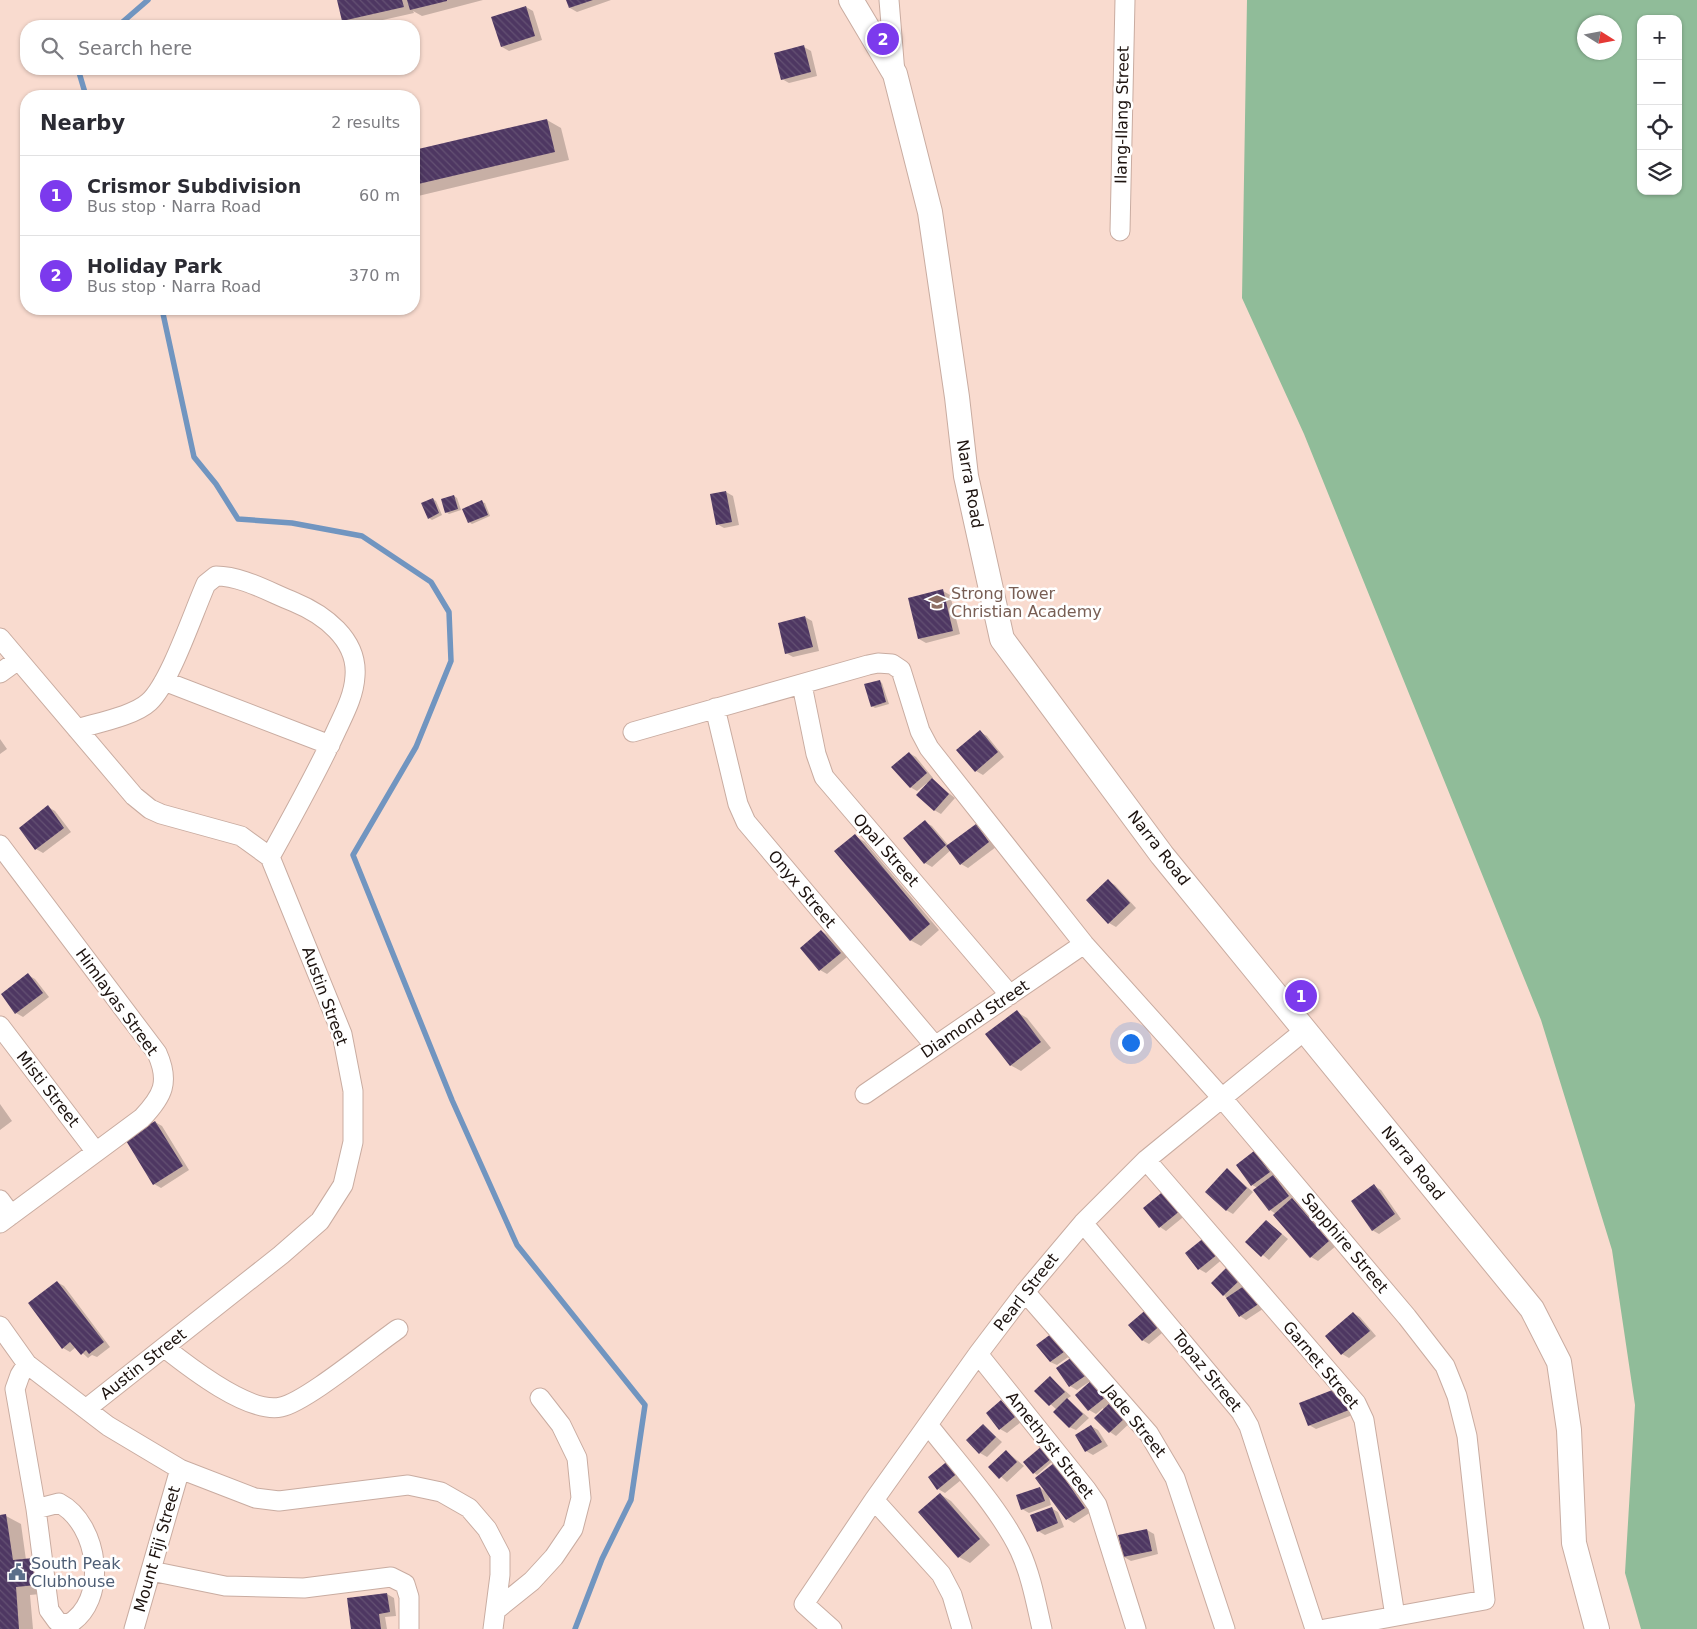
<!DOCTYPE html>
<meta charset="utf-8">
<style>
:root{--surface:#fff;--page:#f2f2f3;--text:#2b2b33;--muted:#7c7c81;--line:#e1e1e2;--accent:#7c3aed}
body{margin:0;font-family:"DejaVu Sans",sans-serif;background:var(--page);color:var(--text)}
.controls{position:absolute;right:15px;top:15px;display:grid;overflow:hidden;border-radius:10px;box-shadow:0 1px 4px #0004}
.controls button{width:45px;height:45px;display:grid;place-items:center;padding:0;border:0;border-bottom:1px solid var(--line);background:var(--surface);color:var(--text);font:25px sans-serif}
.compass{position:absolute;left:1577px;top:15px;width:45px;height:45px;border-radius:50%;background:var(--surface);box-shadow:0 1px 4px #0004;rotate:101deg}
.you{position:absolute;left:1130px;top:1042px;width:18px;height:18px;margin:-12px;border:4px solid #fff;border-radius:50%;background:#1a73e8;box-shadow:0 0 0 8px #1a73e833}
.badge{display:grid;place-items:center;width:32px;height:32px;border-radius:50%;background:var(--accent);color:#fff;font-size:16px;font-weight:700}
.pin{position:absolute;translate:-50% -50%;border:2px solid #fff;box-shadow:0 1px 5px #0006}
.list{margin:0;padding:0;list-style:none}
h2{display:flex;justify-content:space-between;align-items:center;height:65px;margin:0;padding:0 20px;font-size:21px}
h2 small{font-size:16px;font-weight:400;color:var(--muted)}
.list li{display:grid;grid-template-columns:32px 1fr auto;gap:15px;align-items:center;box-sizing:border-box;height:80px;padding:0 20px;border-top:1px solid var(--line)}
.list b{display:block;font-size:19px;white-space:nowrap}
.list p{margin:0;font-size:16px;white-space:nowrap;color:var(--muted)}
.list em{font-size:16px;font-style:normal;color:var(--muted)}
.icon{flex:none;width:28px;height:28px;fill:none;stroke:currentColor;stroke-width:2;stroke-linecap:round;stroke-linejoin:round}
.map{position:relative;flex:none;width:1697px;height:1629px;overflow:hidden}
.search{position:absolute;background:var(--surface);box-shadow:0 1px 4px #0004;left:20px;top:20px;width:400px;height:55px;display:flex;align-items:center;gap:12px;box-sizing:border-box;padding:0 18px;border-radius:20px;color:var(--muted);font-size:19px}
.panel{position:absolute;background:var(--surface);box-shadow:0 1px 4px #0004;left:20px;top:90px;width:400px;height:225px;border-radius:20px}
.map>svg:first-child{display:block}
.green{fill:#90bc99;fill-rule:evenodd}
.shadow{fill:#0003}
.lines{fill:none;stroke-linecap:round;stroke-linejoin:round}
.stream{stroke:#7195c0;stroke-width:5.5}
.building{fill:url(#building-back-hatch)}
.minor-casing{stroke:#c9aca1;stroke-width:21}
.tertiary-casing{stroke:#c9aca1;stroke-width:26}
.minor{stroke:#fff;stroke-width:19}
.tertiary{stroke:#fff;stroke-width:24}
.labels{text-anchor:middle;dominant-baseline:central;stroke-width:5;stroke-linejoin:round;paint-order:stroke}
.street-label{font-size:16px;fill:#1c120e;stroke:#fff}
.education-label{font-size:16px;fill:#785e54;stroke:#fff;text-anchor:start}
.service-label{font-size:16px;fill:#4e5e75;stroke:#fff;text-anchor:start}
</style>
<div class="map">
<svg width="1697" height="1629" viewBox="0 0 1697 1629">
<defs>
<pattern id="building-back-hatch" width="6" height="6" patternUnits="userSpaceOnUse" patternTransform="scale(1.25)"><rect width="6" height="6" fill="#4e3762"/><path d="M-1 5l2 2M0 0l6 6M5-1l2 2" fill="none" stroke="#645173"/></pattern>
</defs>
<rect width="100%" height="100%" fill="#f9dbcf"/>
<!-- green -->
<path class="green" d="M1247 0H1697V1629H1641L1625 1573 1635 1405 1612 1250 1541 1020 1304 434 1242 298ZM1641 19H1678V191H1641ZM1584 22H1614V52H1584Z"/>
<!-- shadow -->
<path class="shadow" d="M338 0H483L422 16 413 11 414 13 356 26 343 21Z
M567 0H611L577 12 570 8Z
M526 7 533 11 542 40 509 51 502 47Z
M804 47 811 51 817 76 789 83 782 79Z
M547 120 561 128 569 160 414 197V151Z
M726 492 733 496 739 525 724 528 717 524Z
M454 496 457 498 461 510 449 514 446 512Z
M433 499 436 501 442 515 432 520 429 518Z
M482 502 485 503 490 516 472 524 469 522Z
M943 591 950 595 960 634 926 643 919 639Z
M805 617 812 621 819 651 793 657 786 653Z
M879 681 882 683 889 704 875 708 872 706Z
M980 732 987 736 1004 757 983 775 976 771Z
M0 739 7 749 0 754Z
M909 753 916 757 933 778 931 779 955 798 941 814 934 810 927 783 917 791 910 787Z
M48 807 55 811 71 832 43 853 36 849Z
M925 822 932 826 949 846 976 826 983 830 996 847 968 868 961 864 951 850 932 867 925 863Z
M855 836 865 842 939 930 921 946 910 940Z
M1108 881 1115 885 1136 908 1116 927 1109 923 1087 900Z
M821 931 828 935 847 957 827 974 820 970Z
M28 975 35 979 49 997 23 1017 16 1013Z
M1017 1012 1027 1018 1051 1048 1021 1071 1010 1065Z
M0 1104 12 1121 0 1130Z
M155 1122 162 1126 189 1170 161 1188 154 1184Z
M1254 1153 1261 1157 1276 1176 1274 1177 1280 1180 1294 1200 1299 1203 1336 1246 1318 1261 1311 1257 1276 1214 1270 1210 1258 1188 1252 1185Z
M1227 1170 1253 1192 1233 1214 1226 1210Z
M1374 1186 1381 1190 1401 1219 1379 1234 1372 1230Z
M1166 1191 1187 1214 1166 1231 1160 1227Z
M1266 1221 1288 1239 1269 1260 1247 1242Z
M1212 1243 1224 1258 1206 1273 1199 1269Z
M1229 1267 1266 1307 1246 1320 1240 1316 1224 1295Z
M57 1282 64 1286 110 1347 97 1357 92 1355 88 1358 76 1347 70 1352 63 1348Z
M1156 1313 1168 1328 1149 1344 1142 1340Z
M1353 1313 1360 1317 1376 1336 1349 1358 1342 1354Z
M1055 1333 1074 1353 1057 1365 1050 1362Z
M1075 1356 1132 1421 1116 1436 1110 1432 1103 1408 1096 1414 1089 1410V1382L1077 1390 1070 1386 1057 1369Z
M1050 1377 1071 1396 1067 1399 1089 1418 1076 1430 1069 1427 1057 1410 1036 1391Z
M1340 1389 1355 1414 1316 1429 1309 1425Z
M1001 1402 1008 1406 1021 1422 1007 1433 1000 1429Z
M983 1425 1002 1442 987 1457 980 1453Z
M1091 1426 1098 1430 1108 1446 1093 1455 1086 1451Z
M1045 1450 1054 1460 1037 1475 1034 1473Z
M1006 1451 1024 1466 1007 1482 990 1467Z
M957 1465 966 1476 945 1493 938 1489Z
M1061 1468 1091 1512 1074 1523 1067 1519 1037 1478Z
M1040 1488 1048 1493 1051 1505 1029 1513 1022 1509Z
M940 1494 951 1501 990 1545 970 1563 959 1557Z
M1051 1508 1058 1512 1064 1527 1045 1535 1038 1531Z
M6 1516 21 1524 26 1560 33 1559 50 1593 30 1595 33 1629H0V1517Z
M1147 1530 1154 1534 1158 1554 1131 1561 1124 1557Z
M387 1594 394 1598 396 1616 385 1617 387 1629H352Z"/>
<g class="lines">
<!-- stream -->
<path class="stream" d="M118 26 148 0
M78 69 86 96
M162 309 194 457 216 484 238 519 292 523 362 536 431 582 449 612 451 661 416 747 353 855 452 1100 517 1245 645 1405 631 1500 602 1559 575 1629"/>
</g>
<!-- building -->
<path class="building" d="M337 0H402L404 7 342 21Z
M407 0H447V1L410 10Z
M566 0H593L569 8Z
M526 6 535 36 501 47 491 17Z
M804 45 811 72 781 80 774 53Z
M547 119 555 152 414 185V150Z
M726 491 732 522 716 525 710 494Z
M454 495 458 509 445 513 441 499Z
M433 498 439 513 428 519 421 503Z
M482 500 488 515 468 523 462 509Z
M943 589 953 631 918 639 908 598Z
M805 616 813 647 785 654 778 623Z
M880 680 886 702 871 707 864 684Z
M980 730 998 752 975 772 956 750Z
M909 752 927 773 910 788 891 767Z
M932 778 949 794 934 811 916 795Z
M48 805 64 828 35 850 19 828Z
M925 820 946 845 924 864 903 838Z
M976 824 989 842 960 865 946 846Z
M855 834 930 924 910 941 834 851Z
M1108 879 1130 903 1108 924 1086 900Z
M821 930 841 953 819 971 800 948Z
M28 973 43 993 15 1014 1 994Z
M1017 1010 1041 1042 1010 1066 985 1034Z
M155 1121 183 1166 153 1185 125 1139Z
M1254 1151 1270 1172 1251 1186 1236 1165Z
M1227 1168 1247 1188 1226 1211 1205 1192Z
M1273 1175 1289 1196 1269 1211 1253 1190Z
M1374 1184 1395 1214 1372 1231 1351 1201Z
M1166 1189 1181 1210 1159 1228 1143 1208Z
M1292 1198 1329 1241 1310 1258 1273 1215Z
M1266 1220 1282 1234 1261 1257 1245 1242Z
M1205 1237 1218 1254 1198 1270 1185 1253Z
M1229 1265 1241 1279 1223 1296 1211 1283Z
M57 1281 104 1342 89 1354 86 1350 81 1355 70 1342 62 1349 28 1303Z
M1247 1284 1260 1303 1239 1317 1226 1298Z
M1148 1308 1162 1324 1142 1341 1128 1325Z
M1353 1312 1370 1331 1341 1355 1325 1336Z
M1055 1331 1068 1349 1050 1362 1036 1345Z
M1075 1355 1088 1374 1069 1387 1056 1368Z
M1050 1376 1065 1392 1049 1406 1034 1391Z
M1093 1379 1107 1396 1088 1411 1075 1395Z
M1340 1387 1349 1410 1308 1426 1299 1403Z
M1067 1398 1083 1414 1069 1428 1053 1412Z
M1001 1400 1015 1417 999 1430 986 1413Z
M1112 1401 1126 1417 1109 1433 1094 1418Z
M983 1424 996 1437 979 1454 966 1440Z
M1091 1425 1102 1442 1085 1452 1075 1435Z
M1042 1446 1052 1458 1033 1474 1023 1462Z
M1006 1450 1017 1462 999 1479 988 1467Z
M950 1459 960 1471 937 1490 928 1477Z
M1054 1463 1085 1508 1066 1520 1035 1478Z
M1040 1487 1045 1501 1021 1510 1016 1495Z
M940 1493 980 1539 958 1558 918 1512Z
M1052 1507 1058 1523 1037 1532 1030 1515Z
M6 1514 13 1560 33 1558 36 1585 16 1587 19 1629H0V1515Z
M1147 1529 1152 1551 1123 1557 1118 1535Z
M387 1593 390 1612 379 1614 381 1629H351L347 1598Z"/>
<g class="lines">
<!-- minor casing -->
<g class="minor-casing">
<path id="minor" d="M889 0 895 73
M1120 231 1125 0
M0 638 134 796 150 809 161 814 241 836 270 857 342 1034 353 1091V1142L343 1185 320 1221 281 1255 86 1409
M0 673 18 660
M164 681 330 745
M802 685 816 754 824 777 1010 995
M715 708 738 804 746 822 935 1046
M77 729C96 723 134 716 149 702 170 683 193 613 206 584L216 576C242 576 269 592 294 602 323 614 358 639 355 676 354 695 345 712 337 729 317 773 293 815 270 857
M633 732 868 665 878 663 892 664 901 670 920 731 929 748 1084 944 1222 1098 1407 1317 1445 1366 1457 1396 1467 1436 1485 1600 1325 1629
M0 845 157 1053C170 1082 163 1096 142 1118L0 1223
M0 1026 96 1152
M865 1094 1084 944
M1146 1160 1356 1403 1364 1420 1395 1616
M0 1200 11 1215
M1083 1223 1241 1412 1249 1426 1315 1629
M1025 1292 1149 1434 1175 1478 1225 1629
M0 1326 27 1364 108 1426 180 1469 255 1498 279 1501 408 1485 441 1492 469 1508 487 1529 500 1554V1575L493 1629
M165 1348C189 1367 249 1414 281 1407 306 1402 373 1346 398 1329
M978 1354 1086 1489 1097 1505 1136 1629
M27 1364 20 1375 15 1389 36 1509 49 1610 57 1621 67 1625C110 1602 99 1524 59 1503L36 1509
M929 1426C957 1462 1001 1510 1020 1551 1031 1575 1036 1603 1042 1629
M874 1500 941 1574 952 1595 962 1629
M151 1571 225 1586 304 1588 391 1577 405 1584 409 1597V1629
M496 1610 532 1581 554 1557 573 1529 581 1498 577 1458 561 1425 540 1398
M134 1629 180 1469
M832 1629 804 1604 874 1500 978 1354 1025 1292 1083 1223 1146 1160 1304 1031"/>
</g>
<!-- tertiary casing -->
<g class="tertiary-casing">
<path id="tertiary" d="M851 0 895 74 930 212 957 397 966 476 1002 639 1162 855 1532 1309 1559 1362 1569 1430 1574 1543 1597 1629"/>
</g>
<!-- minor -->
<use href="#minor" class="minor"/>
<!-- tertiary -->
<use href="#tertiary" class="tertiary"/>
</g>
<!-- icons -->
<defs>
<g id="school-bare" transform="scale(1.35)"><path d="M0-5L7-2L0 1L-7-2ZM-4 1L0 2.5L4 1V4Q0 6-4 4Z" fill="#8d6e63" stroke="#fff" stroke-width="2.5" paint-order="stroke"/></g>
<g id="civic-bare" transform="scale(1.35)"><path d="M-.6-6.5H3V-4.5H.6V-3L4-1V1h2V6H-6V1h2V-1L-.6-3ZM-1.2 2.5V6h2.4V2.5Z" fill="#5c6f8a" stroke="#fff" stroke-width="2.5" paint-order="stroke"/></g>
</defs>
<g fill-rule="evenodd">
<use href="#school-bare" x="937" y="602"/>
<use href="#civic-bare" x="17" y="1572"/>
</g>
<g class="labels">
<!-- street labels -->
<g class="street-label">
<text transform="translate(1122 115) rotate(-89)">Ilang-Ilang Street</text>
<text transform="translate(970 484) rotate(80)">Narra Road</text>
<text transform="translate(1159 848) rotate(52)">Narra Road</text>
<text transform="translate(886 850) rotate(49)">Opal Street</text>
<text transform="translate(802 889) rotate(50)">Onyx Street</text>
<text transform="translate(325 996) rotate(70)">Austin Street</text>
<text transform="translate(117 1002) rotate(54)">Himlayas Street</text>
<text transform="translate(975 1019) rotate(-34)">Diamond Street</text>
<text transform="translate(48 1089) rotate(52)">Misti Street</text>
<text transform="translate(1413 1163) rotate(51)">Narra Road</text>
<text transform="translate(1345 1243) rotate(50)">Sapphire Street</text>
<text transform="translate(1026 1292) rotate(-52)">Pearl Street</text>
<text transform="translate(143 1364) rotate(-38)">Austin Street</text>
<text transform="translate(1321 1365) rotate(50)">Garnet Street</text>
<text transform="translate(1207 1371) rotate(51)">Topaz Street</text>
<text transform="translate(1135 1421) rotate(51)">Jade Street</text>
<text transform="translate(1050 1445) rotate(52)">Amethyst Street</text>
<text transform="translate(157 1549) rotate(-74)">Mount Fiji Street</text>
</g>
<!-- education labels -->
<g class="education-label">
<text x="951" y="593">Strong Tower<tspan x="951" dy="18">Christian Academy</tspan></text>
</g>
<!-- service labels -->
<g class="service-label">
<text x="31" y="1563">South Peak<tspan x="31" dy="18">Clubhouse</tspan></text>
</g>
</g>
</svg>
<div class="controls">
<button>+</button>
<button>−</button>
<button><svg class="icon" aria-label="locate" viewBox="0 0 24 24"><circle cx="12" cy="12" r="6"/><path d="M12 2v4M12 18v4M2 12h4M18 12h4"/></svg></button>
<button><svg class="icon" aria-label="layers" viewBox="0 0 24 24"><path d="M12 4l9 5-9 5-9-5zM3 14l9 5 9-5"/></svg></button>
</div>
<svg class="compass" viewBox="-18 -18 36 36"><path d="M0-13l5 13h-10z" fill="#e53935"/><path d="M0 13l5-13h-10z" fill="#7c7c81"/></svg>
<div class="you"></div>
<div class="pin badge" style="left:1301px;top:996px">1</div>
<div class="pin badge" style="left:883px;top:39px">2</div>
<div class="search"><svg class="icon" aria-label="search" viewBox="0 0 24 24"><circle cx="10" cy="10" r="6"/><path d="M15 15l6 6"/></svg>Search here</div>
<section class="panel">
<h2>Nearby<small>2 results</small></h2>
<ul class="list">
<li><span class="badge">1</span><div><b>Crismor Subdivision</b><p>Bus stop · Narra Road</p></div><em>60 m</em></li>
<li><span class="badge">2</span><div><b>Holiday Park</b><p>Bus stop · Narra Road</p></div><em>370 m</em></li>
</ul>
</section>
</div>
